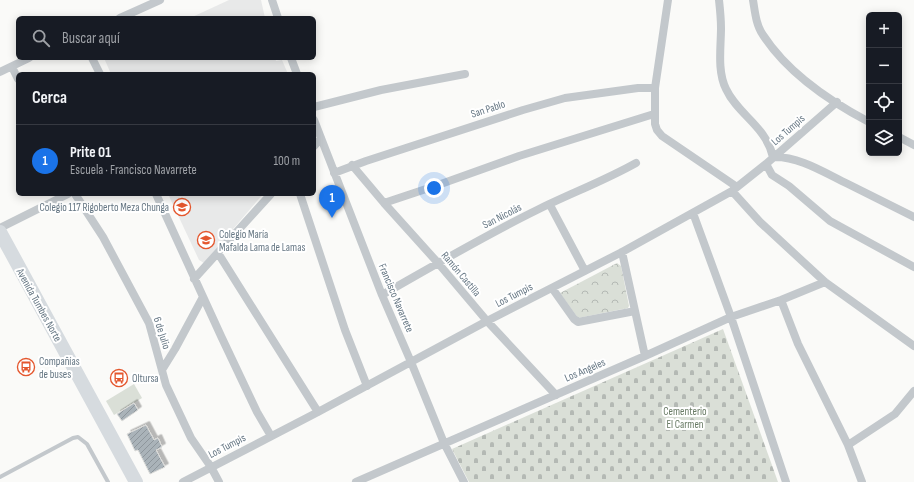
<!DOCTYPE html>
<html lang="es">
<meta charset="utf-8">
<style>
:root{--surface:#171b24;--page:#242831;--text:#f1f3f6;--muted:#9ea1a6;--line:#363941;--accent:#1a73e8}
body{margin:0;font-family:"Sofia Sans Condensed",sans-serif;background:var(--page);color:var(--text)}
.controls{position:absolute;right:12px;top:12px;display:grid;overflow:hidden;border-radius:6px;box-shadow:0 2px 10px #0003}
.controls button{width:36px;height:36px;display:grid;place-items:center;padding:0;border:0;border-bottom:1px solid var(--line);background:var(--surface);color:var(--text);font:20px sans-serif}
.you{position:absolute;left:434px;top:188px;width:14px;height:14px;margin:-10px;border:3px solid #fff;border-radius:50%;background:#1a73e8;box-shadow:0 0 0 6px #1a73e833}
.badge{display:grid;place-items:center;width:26px;height:26px;border-radius:50%;background:var(--accent);color:#fff;font-size:13px;font-weight:700}
.pin{position:absolute;translate:-50% -33px;filter:drop-shadow(0 1px 2px #0008)}
.pin::after{content:'';position:absolute;top:21px;width:14px;height:12px;background:inherit;clip-path:polygon(0 0,100% 0,50% 100%)}
.list{margin:0;padding:0;list-style:none}
h2{display:flex;justify-content:space-between;align-items:center;height:52px;margin:0;padding:0 16px;font-size:17px}
h2 small{font-size:13px;font-weight:400;color:var(--muted)}
.list li{display:grid;grid-template-columns:26px 1fr auto;gap:12px;align-items:center;box-sizing:border-box;height:72px;padding:0 16px;border-top:1px solid var(--line)}
.list b{display:block;font-size:15px;white-space:nowrap}
.list p{margin:0;font-size:13px;white-space:nowrap;color:var(--muted)}
.list em{font-size:13px;font-style:normal;color:var(--muted)}
.icon{flex:none;width:22px;height:22px;fill:none;stroke:currentColor;stroke-width:2;stroke-linecap:round;stroke-linejoin:round}
.map{position:relative;flex:none;width:914px;height:482px;overflow:hidden}
.search{position:absolute;background:var(--surface);box-shadow:0 2px 10px #0003;left:16px;top:16px;width:300px;height:44px;display:flex;align-items:center;gap:10px;box-sizing:border-box;padding:0 14px;border-radius:6px;color:var(--muted);font-size:15px}
.panel{position:absolute;background:var(--surface);box-shadow:0 2px 10px #0003;left:16px;top:72px;width:300px;height:124px;border-radius:6px}
.map>svg:first-child{display:block}
.built{fill:#e8e9e9}
.grass{fill:#dadfd7}
.forest{fill:url(#forest-crowns)}
.cemetery{fill:url(#cemetery-stones)}
.building{fill:url(#building-hatch);stroke:#dcdcda;filter:url(#shadow)}
.lines{fill:none;stroke-linecap:round;stroke-linejoin:round}
.service{stroke:#c3c8cc;stroke-width:4}
.minor{stroke:#c3c8cc;stroke-width:8}
.trunk{stroke:#d6dbdf;stroke-width:14}
.labels{text-anchor:middle;dominant-baseline:central;stroke-width:4;stroke-linejoin:round;paint-order:stroke}
.street-label{font-size:11px;fill:#657683;stroke:#fff}
.poi-label{font-size:11px;fill:#657683;stroke:#fff;text-anchor:start}
.park-label{font-size:11px;fill:#687a64;stroke:#fff}
</style>
<div class="map">
<svg width="914" height="482" viewBox="0 0 914 482">
<defs>
<pattern id="forest-crowns" width="20" height="18" patternUnits="userSpaceOnUse"><rect width="20" height="18" fill="#dadfd7"/><path d="M2 6a3 3 0 1 1 6 0M12 15a3 3 0 1 1 6 0" fill="none" stroke="#b4b9b4"/></pattern>
<pattern id="cemetery-stones" width="16" height="16" patternUnits="userSpaceOnUse"><rect width="16" height="16" fill="#dadfd7"/><path d="M2 7V4a2 2 0 0 1 4 0v3zM10 15v-3a2 2 0 0 1 4 0v3z" fill="#b4b9b4"/></pattern>
<pattern id="building-hatch" width="6" height="6" patternUnits="userSpaceOnUse"><rect width="6" height="6" fill="#aab3b9"/><path d="M-1 1l2-2M0 6l6-6M5 7l2-2" fill="none" stroke="#8e969c"/></pattern>
<filter id="shadow"><feDropShadow dx="3.5" dy="-3.5" stdDeviation="0" flood-color="#0004"/></filter>
</defs>
<rect width="100%" height="100%" fill="#fafaf8"/>
<!-- built -->
<path class="built" d="M229 0H261L265 18H190Z
M104 58H275L276 61 282 60 288 74H111Z
M168 194H263L204 263 199 260Z"/>
<!-- grass -->
<path class="grass" d="M134 384 142 398 114 415 106 401Z"/>
<!-- forest -->
<path class="forest" d="M617 263 621 266 629 306 628 308 578 318 560 293Z"/>
<!-- cemetery -->
<path class="cemetery" d="M723 329 778 482H469L452 449Z"/>
<!-- building -->
<path class="building" d="M134 403 138 410 122 421 117 414Z
M146 425 154 440 158 438 162 447 156 450 165 467 150 474 138 450 135 451 127 434Z"/>
<g class="lines">
<!-- service -->
<path class="service" d="M0 477 73 438 78 437 87 444 108 482"/>
<!-- minor -->
<path class="minor" d="M272 0 278 18
M668 0 655 88V124L657 130 662 136 737 187
M719 0C720 9 721 19 721 28 721 47 717 71 726 89 738 115 766 126 773 157 799 156 825 173 848 184 870 195 892 206 914 217
M753 0C755 12 756 25 763 35 787 72 831 102 869 122
M120 18 160 0
M92 58 100 74
M291 58 297 74
M12 67 18 79
M0 72 29 58
M314 107 381 90 465 74
M314 120 382 295 411 362 444 443 464 482
M899 137 914 145
M314 146 321 138
M766 164 772 175 789 186 830 221 914 267
M352 165 384 203 438 263 487 321 556 395
M334 173 366 161 523 110 565 98 638 88H655
M732 191 760 222 825 282 914 346
M75 194 103 237 149 323 166 385 191 438 211 467 219 482
M156 194 221 336 257 412 271 436
M300 194 345 330 367 386
M384 203 438 185 519 156 654 114
M550 205 585 271
M693 213 731 317 786 482
M0 228 68 194
M622 252 645 356
M218 253 318 412
M194 279 271 194
M552 288 574 319 578 322 635 311
M382 295C433 266 484 236 537 210 569 194 604 181 636 163
M781 300 798 344 848 445 862 482
M162 370 175 349 203 297
M848 445 895 414 914 391
M183 482 318 412 487 321 622 252 723 196 732 191 766 164 837 102
M356 482 645 356 731 317 781 300 825 282"/>
<!-- trunk -->
<path class="trunk" d="M0 232 136 482"/>
</g>
<!-- icons -->
<defs>
<g id="school-ring" transform="scale(0.9)"><circle r="9.5" fill="#fff" stroke="#e4572e" stroke-width="1.5"/><path d="M0-5L7-2L0 1L-7-2ZM-4 1L0 2.5L4 1V4Q0 6-4 4Z" fill="#e4572e"/></g>
<g id="bus-ring" transform="scale(0.9)"><circle r="9.5" fill="#fff" stroke="#e4572e" stroke-width="1.5"/><path d="M-5-6H5V4H4V6H2V4H-2V6H-4V4H-5ZM-3.5-4V0h7V-4ZM-3.5 1.2v1.5H-2V1.2ZM2 1.2v1.5H3.5V1.2Z" fill="#e4572e"/></g>
</defs>
<g fill-rule="evenodd">
<use href="#school-ring" x="182" y="207"/>
<use href="#school-ring" x="206" y="240"/>
<use href="#bus-ring" x="26" y="367"/>
<use href="#bus-ring" x="119" y="378"/>
</g>
<g class="labels">
<!-- street labels -->
<g class="street-label">
<text transform="translate(488 109) rotate(-18)">San Pablo</text>
<text transform="translate(788 130) rotate(-41)">Los Tumpis</text>
<text transform="translate(502 216) rotate(-27)">San Nicolás</text>
<text transform="translate(461 274) rotate(50)">Ramón Castilla</text>
<text transform="translate(514 295) rotate(-27)">Los Tumpis</text>
<text transform="translate(396 298) rotate(67)">Francisco Navarrete</text>
<text transform="translate(39 305) rotate(61)">Avenida Tumbes Norte</text>
<text transform="translate(162 333) rotate(72)">6 de Julio</text>
<text transform="translate(585 370) rotate(-23)">Los Angeles</text>
<text transform="translate(227 446) rotate(-27)">Los Tumpis</text>
</g>
<!-- poi labels -->
<g class="poi-label">
<text x="169" y="207" text-anchor="end">Colegio 117 Rigoberto Meza Chunga</text>
<text x="219" y="234">Colegio María<tspan x="219" dy="13">Mafalda Lama de Lamas</tspan></text>
<text x="39" y="361">Compañías<tspan x="39" dy="13">de buses</tspan></text>
<text x="132" y="378">Oltursa</text>
</g>
<!-- park labels -->
<g class="park-label">
<text x="685" y="411">Cementerio<tspan x="685" dy="13">El Carmen</tspan></text>
</g>
</g>
</svg>
<div class="controls">
<button>+</button>
<button>−</button>
<button><svg class="icon" aria-label="locate" viewBox="0 0 24 24"><circle cx="12" cy="12" r="6"/><path d="M12 2v4M12 18v4M2 12h4M18 12h4"/></svg></button>
<button><svg class="icon" aria-label="layers" viewBox="0 0 24 24"><path d="M12 4l9 5-9 5-9-5zM3 14l9 5 9-5"/></svg></button>
</div>
<div class="you"></div>
<div class="pin badge" style="left:332px;top:218px">1</div>
<div class="search"><svg class="icon" aria-label="search" viewBox="0 0 24 24"><circle cx="10" cy="10" r="6"/><path d="M15 15l6 6"/></svg>Buscar aquí</div>
<section class="panel">
<h2>Cerca<small></small></h2>
<ul class="list">
<li><span class="badge">1</span><div><b>Prite 01</b><p>Escuela · Francisco Navarrete</p></div><em>100 m</em></li>
</ul>
</section>
</div>
